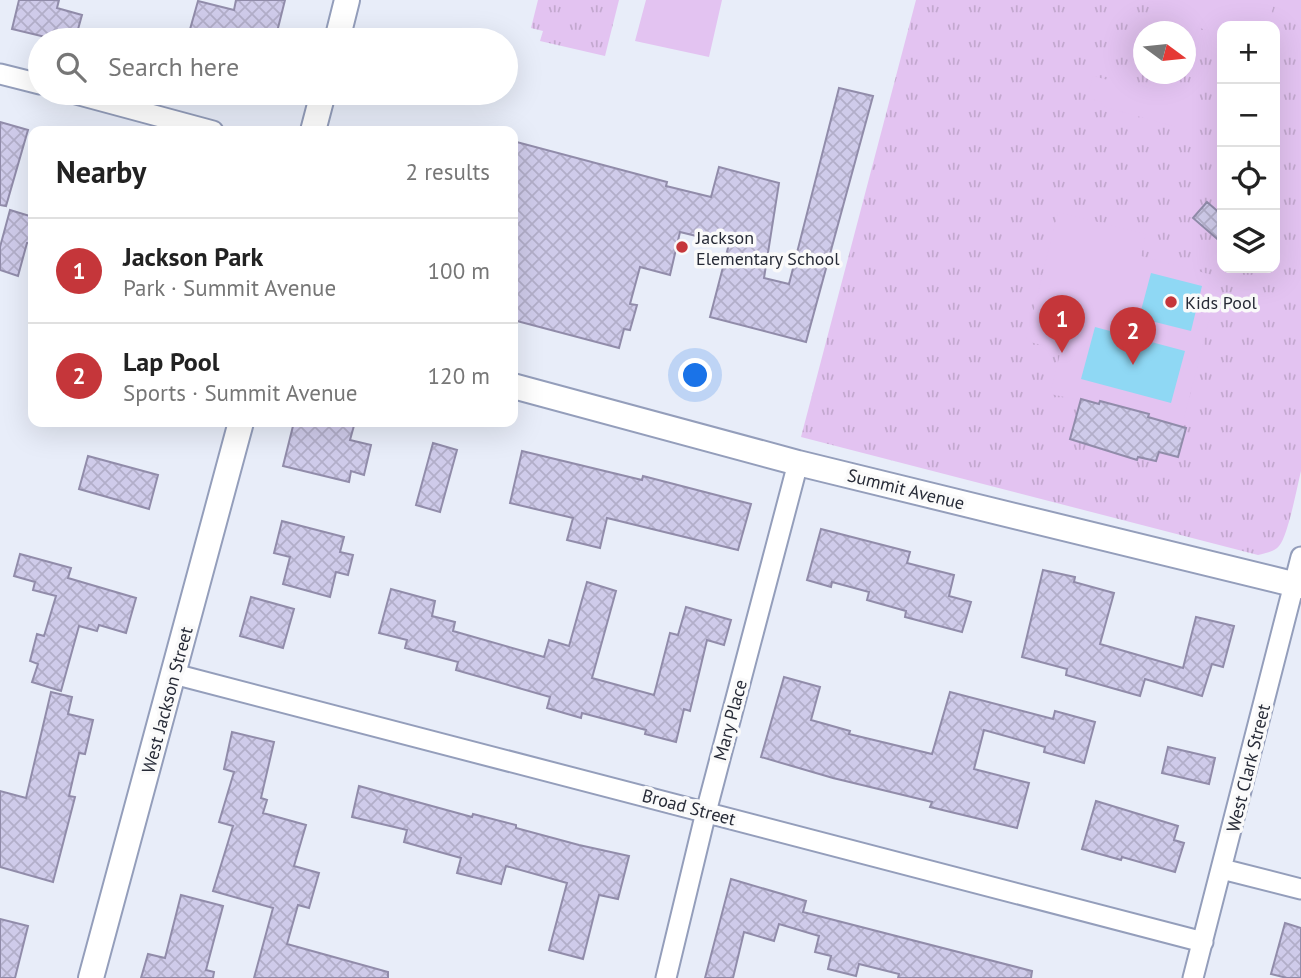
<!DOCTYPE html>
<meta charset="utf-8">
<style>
:root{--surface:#fff;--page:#f6f6f6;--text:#222;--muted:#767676;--line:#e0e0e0;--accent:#c5363a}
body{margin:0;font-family:"PT Sans",sans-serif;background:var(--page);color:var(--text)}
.controls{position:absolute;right:21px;top:21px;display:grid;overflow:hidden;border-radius:14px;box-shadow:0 7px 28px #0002}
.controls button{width:63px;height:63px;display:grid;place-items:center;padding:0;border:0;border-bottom:2px solid var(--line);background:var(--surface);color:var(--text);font:35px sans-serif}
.compass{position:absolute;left:1133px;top:21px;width:63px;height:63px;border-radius:50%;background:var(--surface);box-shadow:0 7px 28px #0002;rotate:105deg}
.you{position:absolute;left:696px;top:376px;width:24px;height:24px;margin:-18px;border:5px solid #fff;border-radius:50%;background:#1a73e8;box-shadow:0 0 0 10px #1a73e833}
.badge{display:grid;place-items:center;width:46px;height:46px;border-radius:50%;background:var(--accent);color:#fff;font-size:23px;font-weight:700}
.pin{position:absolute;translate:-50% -58px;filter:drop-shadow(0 2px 4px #0008)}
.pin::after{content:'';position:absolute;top:37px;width:24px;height:21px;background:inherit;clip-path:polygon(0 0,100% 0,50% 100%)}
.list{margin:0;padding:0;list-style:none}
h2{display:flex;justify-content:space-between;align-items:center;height:91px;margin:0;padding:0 28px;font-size:30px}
h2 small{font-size:23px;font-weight:400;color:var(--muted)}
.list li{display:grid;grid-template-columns:46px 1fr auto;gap:21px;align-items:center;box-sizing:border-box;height:105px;padding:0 28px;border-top:2px solid var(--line)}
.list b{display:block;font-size:26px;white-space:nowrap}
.list p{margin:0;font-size:23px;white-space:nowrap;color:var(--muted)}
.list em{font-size:23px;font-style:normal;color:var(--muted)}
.icon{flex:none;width:38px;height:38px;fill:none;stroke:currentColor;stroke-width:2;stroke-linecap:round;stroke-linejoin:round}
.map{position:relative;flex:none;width:1301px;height:978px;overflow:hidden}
.search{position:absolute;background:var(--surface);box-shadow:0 7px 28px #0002;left:28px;top:28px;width:490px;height:77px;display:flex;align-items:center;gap:18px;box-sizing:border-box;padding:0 24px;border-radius:38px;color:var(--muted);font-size:26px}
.panel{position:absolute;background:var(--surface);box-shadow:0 7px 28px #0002;left:28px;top:126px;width:490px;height:301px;border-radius:14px}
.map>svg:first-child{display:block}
.grass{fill:url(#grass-tufts);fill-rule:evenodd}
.pitch{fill:#e3c3f1}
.water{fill:#8fd8f4}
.building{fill:url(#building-cross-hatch);stroke:#918caa;stroke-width:2}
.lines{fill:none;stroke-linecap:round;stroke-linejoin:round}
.minor-casing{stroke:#949ebb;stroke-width:23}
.tertiary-casing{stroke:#949ebb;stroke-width:28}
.minor{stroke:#fff;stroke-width:19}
.tertiary{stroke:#fff;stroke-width:24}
.poi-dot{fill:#c5363a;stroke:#fafafa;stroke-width:2.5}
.labels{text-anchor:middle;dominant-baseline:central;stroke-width:7;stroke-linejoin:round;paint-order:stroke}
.poi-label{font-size:18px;fill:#272b37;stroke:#fafafa;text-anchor:start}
.street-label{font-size:18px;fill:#272b37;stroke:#fafafa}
</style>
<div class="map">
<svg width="1301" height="978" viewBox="0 0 1301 978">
<defs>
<pattern id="grass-tufts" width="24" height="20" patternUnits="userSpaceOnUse" patternTransform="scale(1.75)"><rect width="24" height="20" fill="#e3c3f1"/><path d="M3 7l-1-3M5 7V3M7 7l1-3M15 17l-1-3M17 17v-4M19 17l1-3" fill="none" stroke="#c3a8cf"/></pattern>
<pattern id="building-cross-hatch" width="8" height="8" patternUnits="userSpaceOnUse" patternTransform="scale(1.75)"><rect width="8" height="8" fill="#cfcbea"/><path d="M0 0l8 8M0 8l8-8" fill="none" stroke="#b2aec9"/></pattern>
</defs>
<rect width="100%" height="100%" fill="#e8edf9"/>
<!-- grass -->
<path class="grass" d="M538 0H619L605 56 540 41 543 31 531 28Z
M916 0H1301V471C1297 487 1288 536 1279 546 1274 552 1265 553 1258 555L801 437ZM1222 26H1275V268H1222ZM1144 32H1186V74H1144Z"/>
<!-- pitch -->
<path class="pitch" d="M646 0H722L709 57 635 41Z
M1149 0H1275L1268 26H1222V36L1189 24Z
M1093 76 1108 80 1109 77 1195 100 1194 104 1208 108 1202 130 1189 126 1187 130 1101 106 1102 102 1087 98Z
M1058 212 1146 234 1141 256 1220 277 1182 427 1148 417V414L1100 401 1099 404 1050 394 1061 350 1026 341Z"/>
<!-- water -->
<path class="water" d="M1151 273 1202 286 1191 331 1139 318Z
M1095 327 1185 351 1171 403 1081 379Z"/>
<!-- building -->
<path class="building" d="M19 0H59L57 8 82 15 75 40H58L12 29Z
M236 0H285L275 40H187L198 1 234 10Z
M839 88 873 96 806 342 710 317 729 244 680 232 670 275 640 267 630 304 637 305 630 330 624 329 619 348 513 320V141L667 182 666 186 711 197 719 167 779 183 764 278 789 284Z
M0 122 28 130 6 206 0 205Z
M1207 202 1222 215V243L1193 218Z
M10 210 33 217V229L29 243H27L18 276 0 270V247Z
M1081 399 1099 404 1100 401 1149 414 1148 417 1186 428 1178 457 1159 452 1156 461 1138 457 1137 460 1070 439Z
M294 422H355L350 440 371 445 364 475 351 471 349 482 283 466Z
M433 443 457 450 440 512 416 505Z
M522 451 642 480 643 476 751 504 738 550 607 518 600 548 567 540 573 518 510 503Z
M88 456 158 475 149 509 79 489Z
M282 521 344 537 340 552 353 555 348 575 336 572 330 597 283 584 290 557 274 553Z
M821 529 910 552 907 563 954 575 949 596 971 602 962 632 905 617 906 611 867 600 869 592 832 582 831 587 807 580Z
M20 554 71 568 68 578 136 598 126 633 99 625 97 631 79 626 61 691 32 682 38 664 30 661 37 634 44 636 56 596 33 590 35 582 14 576Z
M1043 570 1075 577 1074 582 1114 593 1100 644 1183 668 1196 617 1234 626 1223 667 1212 664 1202 696 1145 679 1140 696 1066 675 1067 669 1022 657Z
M587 582 616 591 592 678 654 695 670 633 678 635 686 607 731 620 724 645 707 640 690 711 684 709 676 742 645 734 646 730 582 713 581 718 547 708 550 697 456 670 458 662 405 648 407 640 379 633 391 589 435 601 432 616 455 622 453 631 544 657 549 640 569 646Z
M251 597 294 609 283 648 240 636Z
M784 677 820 687 811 720 850 731 849 734 932 754 950 692 1053 719 1055 711 1095 722 1084 763 1044 752 1045 747 984 730 974 769 1029 783 1017 828 930 807 932 802 833 778 761 757Z
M51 692 72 697 68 714 93 720 85 754 79 753 69 796 75 797 53 882 0 867V791L26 798Z
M232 732 274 742 261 798 267 800 263 813 306 825 294 866 319 873 309 908 298 905 287 944 388 972V978H254L273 908 213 891 233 826 219 822 234 772 224 769Z
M1168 747 1215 758 1209 784 1162 773Z
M359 786 472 817 473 814 516 825V828L579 845 629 856 618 899 599 895 583 959 549 950 567 883 506 866 501 884 457 873 461 858 404 842 407 830 352 817Z
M1096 801 1178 826 1174 840 1184 843 1175 872 1122 857 1121 860 1082 849Z
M731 879 806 901 803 912 1032 971 1031 978H898L899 974 859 964 856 976 828 969 831 956 815 952 819 936 779 924 774 941 744 932 733 978H705Z
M181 895 223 906 206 970 214 972 213 978H141L148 954 165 958Z
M0 919 28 926 15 978H0Z
M1285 923 1301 928V978H1287L1271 974Z"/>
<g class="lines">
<!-- minor casing -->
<g class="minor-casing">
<path id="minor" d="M0 74 40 84
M72 93 213 131
M174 674 1203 942
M1222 869 1301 889
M666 978 706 812 798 463
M1193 978 1301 557"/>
</g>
<!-- tertiary casing -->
<g class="tertiary-casing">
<path id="tertiary" d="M337 40 347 0
M313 131 323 93
M513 386 798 463 1301 586
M91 978 241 422"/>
</g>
<!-- minor -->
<use href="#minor" class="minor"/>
<!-- tertiary -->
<use href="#tertiary" class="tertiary"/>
</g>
<!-- markers -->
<g class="poi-dot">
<circle cx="682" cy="247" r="7"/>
<circle cx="1171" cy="302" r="7"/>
</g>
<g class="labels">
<!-- poi labels -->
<g class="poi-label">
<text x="696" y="237">Jackson<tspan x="696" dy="21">Elementary School</tspan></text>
<text x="1185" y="302">Kids Pool</text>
</g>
<!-- street labels -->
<g class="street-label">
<text transform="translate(906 489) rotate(14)">Summit Avenue</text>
<text transform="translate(167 700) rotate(-75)">West Jackson Street</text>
<text transform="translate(730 720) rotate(-75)">Mary Place</text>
<text transform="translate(1248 768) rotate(-76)">West Clark Street</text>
<text transform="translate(689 807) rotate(15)">Broad Street</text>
</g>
</g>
</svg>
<div class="controls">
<button>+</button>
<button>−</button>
<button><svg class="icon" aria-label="locate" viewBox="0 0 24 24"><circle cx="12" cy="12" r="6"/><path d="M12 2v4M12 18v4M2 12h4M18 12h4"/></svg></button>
<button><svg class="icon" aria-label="layers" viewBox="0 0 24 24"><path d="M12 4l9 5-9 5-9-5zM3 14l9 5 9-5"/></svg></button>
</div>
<svg class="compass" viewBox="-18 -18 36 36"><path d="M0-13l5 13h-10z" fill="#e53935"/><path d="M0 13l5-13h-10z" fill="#767676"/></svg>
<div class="you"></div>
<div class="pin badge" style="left:1062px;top:353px">1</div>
<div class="pin badge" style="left:1133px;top:365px">2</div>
<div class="search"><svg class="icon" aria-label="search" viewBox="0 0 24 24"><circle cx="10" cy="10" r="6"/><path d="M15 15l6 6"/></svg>Search here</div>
<section class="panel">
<h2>Nearby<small>2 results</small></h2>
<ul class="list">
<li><span class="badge">1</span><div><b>Jackson Park</b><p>Park · Summit Avenue</p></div><em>100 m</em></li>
<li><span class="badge">2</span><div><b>Lap Pool</b><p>Sports · Summit Avenue</p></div><em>120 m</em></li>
</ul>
</section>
</div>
